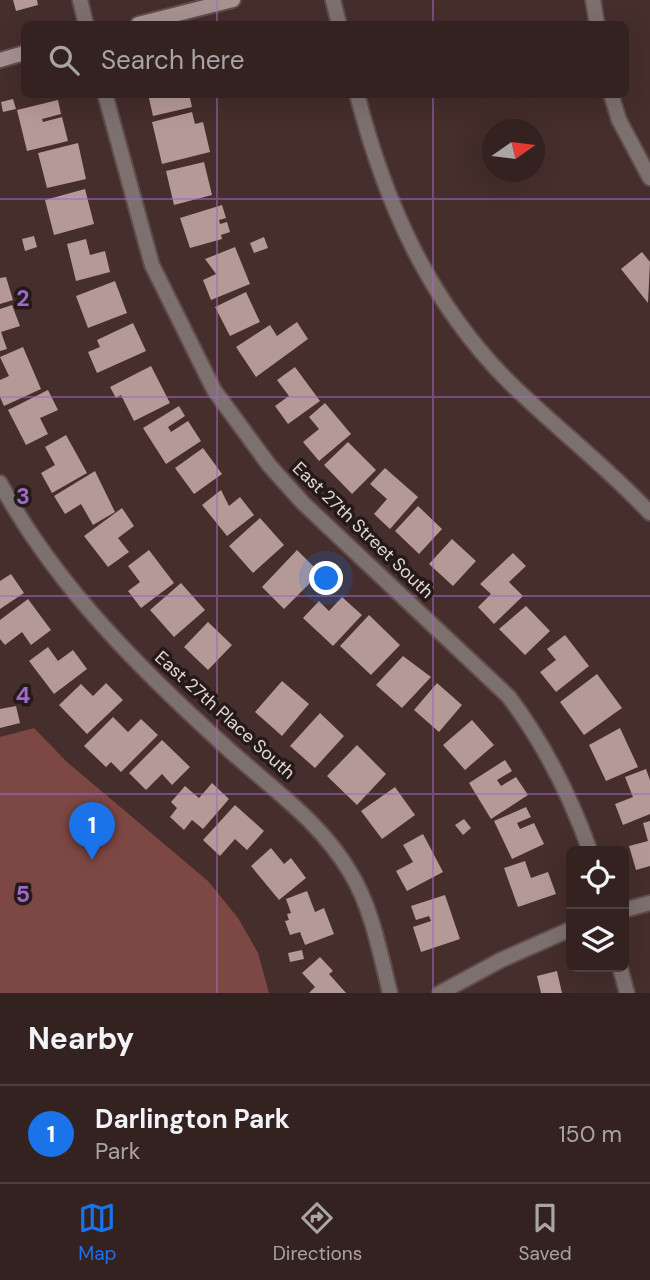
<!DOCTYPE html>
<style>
:root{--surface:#342221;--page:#3c2a2a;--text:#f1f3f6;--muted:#a9a4a5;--line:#4e3f3f;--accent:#1a73e8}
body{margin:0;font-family:"DM Sans",sans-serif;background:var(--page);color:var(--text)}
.controls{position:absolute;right:21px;bottom:21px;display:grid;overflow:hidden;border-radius:10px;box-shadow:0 7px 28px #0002}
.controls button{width:63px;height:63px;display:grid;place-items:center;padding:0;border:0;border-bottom:2px solid var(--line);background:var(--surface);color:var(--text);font:35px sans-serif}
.compass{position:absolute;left:482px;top:119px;width:63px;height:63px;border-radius:50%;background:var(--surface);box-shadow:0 7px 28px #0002;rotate:76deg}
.you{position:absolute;left:327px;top:579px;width:24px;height:24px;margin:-18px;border:5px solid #fff;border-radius:50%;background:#1a73e8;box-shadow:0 0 0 10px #1a73e833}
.badge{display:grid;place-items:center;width:46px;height:46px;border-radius:50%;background:var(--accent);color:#fff;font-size:23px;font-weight:700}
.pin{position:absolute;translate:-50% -58px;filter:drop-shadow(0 2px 4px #0008)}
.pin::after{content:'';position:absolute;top:37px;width:24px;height:21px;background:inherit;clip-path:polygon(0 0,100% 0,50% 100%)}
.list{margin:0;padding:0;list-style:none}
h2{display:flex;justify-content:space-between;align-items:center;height:91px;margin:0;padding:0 28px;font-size:30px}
h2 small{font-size:23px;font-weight:400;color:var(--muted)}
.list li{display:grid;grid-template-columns:46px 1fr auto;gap:21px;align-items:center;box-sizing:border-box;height:98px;padding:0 28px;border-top:2px solid var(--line)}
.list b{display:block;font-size:26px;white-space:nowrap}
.list p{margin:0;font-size:23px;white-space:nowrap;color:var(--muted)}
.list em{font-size:23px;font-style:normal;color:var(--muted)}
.icon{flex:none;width:38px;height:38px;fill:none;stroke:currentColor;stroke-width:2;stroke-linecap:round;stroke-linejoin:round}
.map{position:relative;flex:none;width:650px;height:993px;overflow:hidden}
.search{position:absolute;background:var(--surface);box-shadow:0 7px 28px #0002;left:21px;right:21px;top:21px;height:77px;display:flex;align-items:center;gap:18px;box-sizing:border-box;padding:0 24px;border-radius:10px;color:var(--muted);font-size:26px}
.sheet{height:189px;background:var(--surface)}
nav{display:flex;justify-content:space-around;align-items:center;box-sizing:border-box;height:98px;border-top:2px solid var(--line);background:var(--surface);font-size:19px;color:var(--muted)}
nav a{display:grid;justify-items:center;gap:4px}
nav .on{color:var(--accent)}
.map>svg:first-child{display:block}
.green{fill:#7d4743}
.building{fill:#b59997}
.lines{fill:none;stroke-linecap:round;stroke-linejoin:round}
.street-casing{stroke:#624c4a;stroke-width:18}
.secondary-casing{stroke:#624c4a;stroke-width:18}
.street{stroke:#7d7170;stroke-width:14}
.secondary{stroke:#a69391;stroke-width:14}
.grid{fill:none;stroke:#a068c7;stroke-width:2;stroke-opacity:0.55}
.labels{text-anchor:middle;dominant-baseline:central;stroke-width:7;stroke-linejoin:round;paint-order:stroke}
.street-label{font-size:18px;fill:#e6d7d5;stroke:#241a19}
.grid-label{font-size:23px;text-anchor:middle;font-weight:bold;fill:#a068c7;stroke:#241a19;stroke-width:7;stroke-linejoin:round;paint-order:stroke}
</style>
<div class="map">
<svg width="650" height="993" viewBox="0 0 650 993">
<rect width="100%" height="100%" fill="#452e2c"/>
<!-- green -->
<path class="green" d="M34 728 67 762 208 881 238 918 258 953 269 993H0V737Z"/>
<!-- building -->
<path class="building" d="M13 0H37L38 5 16 11Z
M148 94H189L192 107 153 116Z
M13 99 16 109 3 112 1 102Z
M58 100 61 114 42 119 43 122 62 117 68 141 27 151 17 110Z
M192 112 195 124 203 122 210 152 162 164 152 122Z
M78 143 86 179 47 188 38 153Z
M204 162 212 195 174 205 166 171Z
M85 189 94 224 54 235 45 200Z
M222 205 226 218 219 220 220 224 227 222 230 232 221 235 222 239 190 248 180 218Z
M34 236 37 247 25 251 22 239Z
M264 237 268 248 254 253 250 243Z
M86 239 90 255 105 251 110 272 76 281 67 244Z
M235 247 250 284 211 300 203 280 216 274 205 259Z
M642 252 650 262 648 303 621 269Z
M6 277 13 300 0 304V278Z
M115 281 127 313 88 328 76 296Z
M246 292 260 322 230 336 215 307Z
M12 305 20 326 1 332 7 349 0 351V309Z
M297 322 308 339 256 377 236 347 270 325 277 336Z
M133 323 146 351 97 373 88 352 100 347 97 340Z
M23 347 41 389 4 406 0 397V380L9 376 0 357Z
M151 366 170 403 134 421 121 395 116 398 110 387Z
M295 367 320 401 288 424 275 406 289 396 277 380Z
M48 390 58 410 40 418 48 434 26 445 8 410Z
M325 403 351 434 319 461 303 442 319 429 309 417Z
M179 406 185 416 168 427 171 432 188 421 201 441 166 464 143 428Z
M66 435 87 473 52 493 41 473 55 465 45 447Z
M348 442 376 470 352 494 324 465Z
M203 448 222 474 194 494 175 468Z
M385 468 418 497 390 529 374 514 387 499 370 484Z
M95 471 115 512 93 525 81 504 65 514 54 496Z
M221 490 229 506 240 497 254 515 227 536 202 505Z
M418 506 442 529 419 554 395 531Z
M122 508 134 526 118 538 129 552 108 567 84 536Z
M260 518 284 545 253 573 229 546Z
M452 539 476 561 453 586 429 564Z
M149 550 174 583 141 608 128 591 140 582 128 566Z
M297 550 320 573 284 609 262 587Z
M513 553 526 566 509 582 523 596 494 624 478 607 491 594 480 584Z
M11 574 24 593 0 609V581Z
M181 583 205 610 174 637 150 610Z
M342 597 362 615 333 646 303 618 319 601 329 611Z
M28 599 51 630 31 645 22 632 5 645 0 639V620Z
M526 606 550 631 525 655 499 629Z
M369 615 400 645 371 675 340 646Z
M208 622 232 645 208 670 184 647Z
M565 635 589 666 556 692 540 672 556 660 547 649Z
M48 647 58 661 73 650 87 669 54 694 29 661Z
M403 656 431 677 402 708 376 685Z
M597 674 622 708 584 735 560 702Z
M282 681 309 704 282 736 255 712Z
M106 683 123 700 87 734 59 705 81 684 93 696Z
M437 683 462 705 439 732 414 710Z
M16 706 20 723 0 728V709Z
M320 713 344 736 315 768 290 746Z
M113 717 128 732 141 719 158 735 121 772 111 762 106 767 84 746Z
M472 720 494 745 465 770 443 745Z
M620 728 638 767 606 781 589 745Z
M162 740 190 767 172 785 162 774 146 790 129 773Z
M357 745 386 774 357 805 327 776Z
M505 760 512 771 497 780 501 786 516 777 528 795 491 819 469 783Z
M646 769 650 780V814L623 825 615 804 633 797 625 777Z
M212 783 229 799 203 829 192 820 184 830 170 817 177 808 171 802 185 786 199 798Z
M395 787 415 815 382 839 361 811Z
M235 805 264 831 247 850 235 839 220 856 203 840Z
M526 807 531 817 517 823 520 829 534 823 544 844 512 859 494 821Z
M464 819 471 828 463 835 455 825Z
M650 821V866L636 870 629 846 648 841 643 823Z
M423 834 443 872 407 891 396 871 413 862 403 845Z
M271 848 284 864 291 858 306 878 279 900 251 866Z
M525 861 531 878 548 872 556 894 518 907 504 868Z
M307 891 315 912 324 908 334 934 305 945 300 932 290 935 285 921 289 920 287 914 291 913 286 899Z
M445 895 460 939 421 952 413 927 431 921 429 916 416 920 411 906Z
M302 950 304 959 290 962 288 953Z
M320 957 333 971 329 974 346 993H309L315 987 302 973Z
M557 971 562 993H541L537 976Z"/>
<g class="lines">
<!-- street casing -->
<g class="street-casing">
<path id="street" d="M80 0 86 24
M333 0 339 24
M593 0 597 24
M105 94 152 265 214 390 269 465 303 503 509 697C545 745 570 795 590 851
M357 94C385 203 429 302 509 382 555 427 606 466 650 513
M611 94 619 120 650 178
M0 483C56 586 141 670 227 748 271 788 319 820 350 872 372 908 380 953 390 993
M624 910 650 903
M620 967 627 993
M440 993 501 960 571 929"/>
</g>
<!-- secondary casing -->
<g class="secondary-casing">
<path id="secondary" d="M138 24 233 0
M0 60 24 53"/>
</g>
<!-- street -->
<use href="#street" class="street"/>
<!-- secondary -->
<use href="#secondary" class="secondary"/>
</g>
<!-- grid -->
<path class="grid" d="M217 0V24M433 0V24M217 94V993M433 94V993M0 199H650M0 397H650M0 596H650M0 794H650"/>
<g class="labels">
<!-- street labels -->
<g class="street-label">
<text transform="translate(363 530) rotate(44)">East 27th Street South</text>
<text transform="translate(225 715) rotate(42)">East 27th Place South</text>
</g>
</g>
<g class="grid-label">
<text x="23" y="306">2</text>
<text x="23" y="504">3</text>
<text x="23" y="703">4</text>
<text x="23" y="902">5</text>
</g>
</svg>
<div class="controls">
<button><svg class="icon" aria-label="locate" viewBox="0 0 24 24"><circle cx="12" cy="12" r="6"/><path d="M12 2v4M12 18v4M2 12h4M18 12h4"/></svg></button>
<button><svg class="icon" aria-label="layers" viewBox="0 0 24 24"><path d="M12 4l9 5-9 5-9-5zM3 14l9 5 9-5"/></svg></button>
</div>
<svg class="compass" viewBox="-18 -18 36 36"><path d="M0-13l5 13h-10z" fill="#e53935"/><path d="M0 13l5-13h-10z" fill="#a9a4a5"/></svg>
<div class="you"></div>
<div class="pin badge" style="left:92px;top:860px">1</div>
<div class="search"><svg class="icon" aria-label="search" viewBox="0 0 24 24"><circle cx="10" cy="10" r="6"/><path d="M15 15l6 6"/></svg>Search here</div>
</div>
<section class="sheet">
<h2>Nearby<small></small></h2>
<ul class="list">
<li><span class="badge">1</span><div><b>Darlington Park</b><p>Park</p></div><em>150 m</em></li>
</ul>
</section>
<nav>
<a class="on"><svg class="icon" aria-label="map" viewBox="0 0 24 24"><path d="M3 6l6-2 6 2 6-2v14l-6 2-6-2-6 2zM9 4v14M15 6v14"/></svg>Map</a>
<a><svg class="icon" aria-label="directions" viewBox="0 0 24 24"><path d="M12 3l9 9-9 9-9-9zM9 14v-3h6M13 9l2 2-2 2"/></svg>Directions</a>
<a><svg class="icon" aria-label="saved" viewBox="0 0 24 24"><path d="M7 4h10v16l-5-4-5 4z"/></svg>Saved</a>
</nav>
